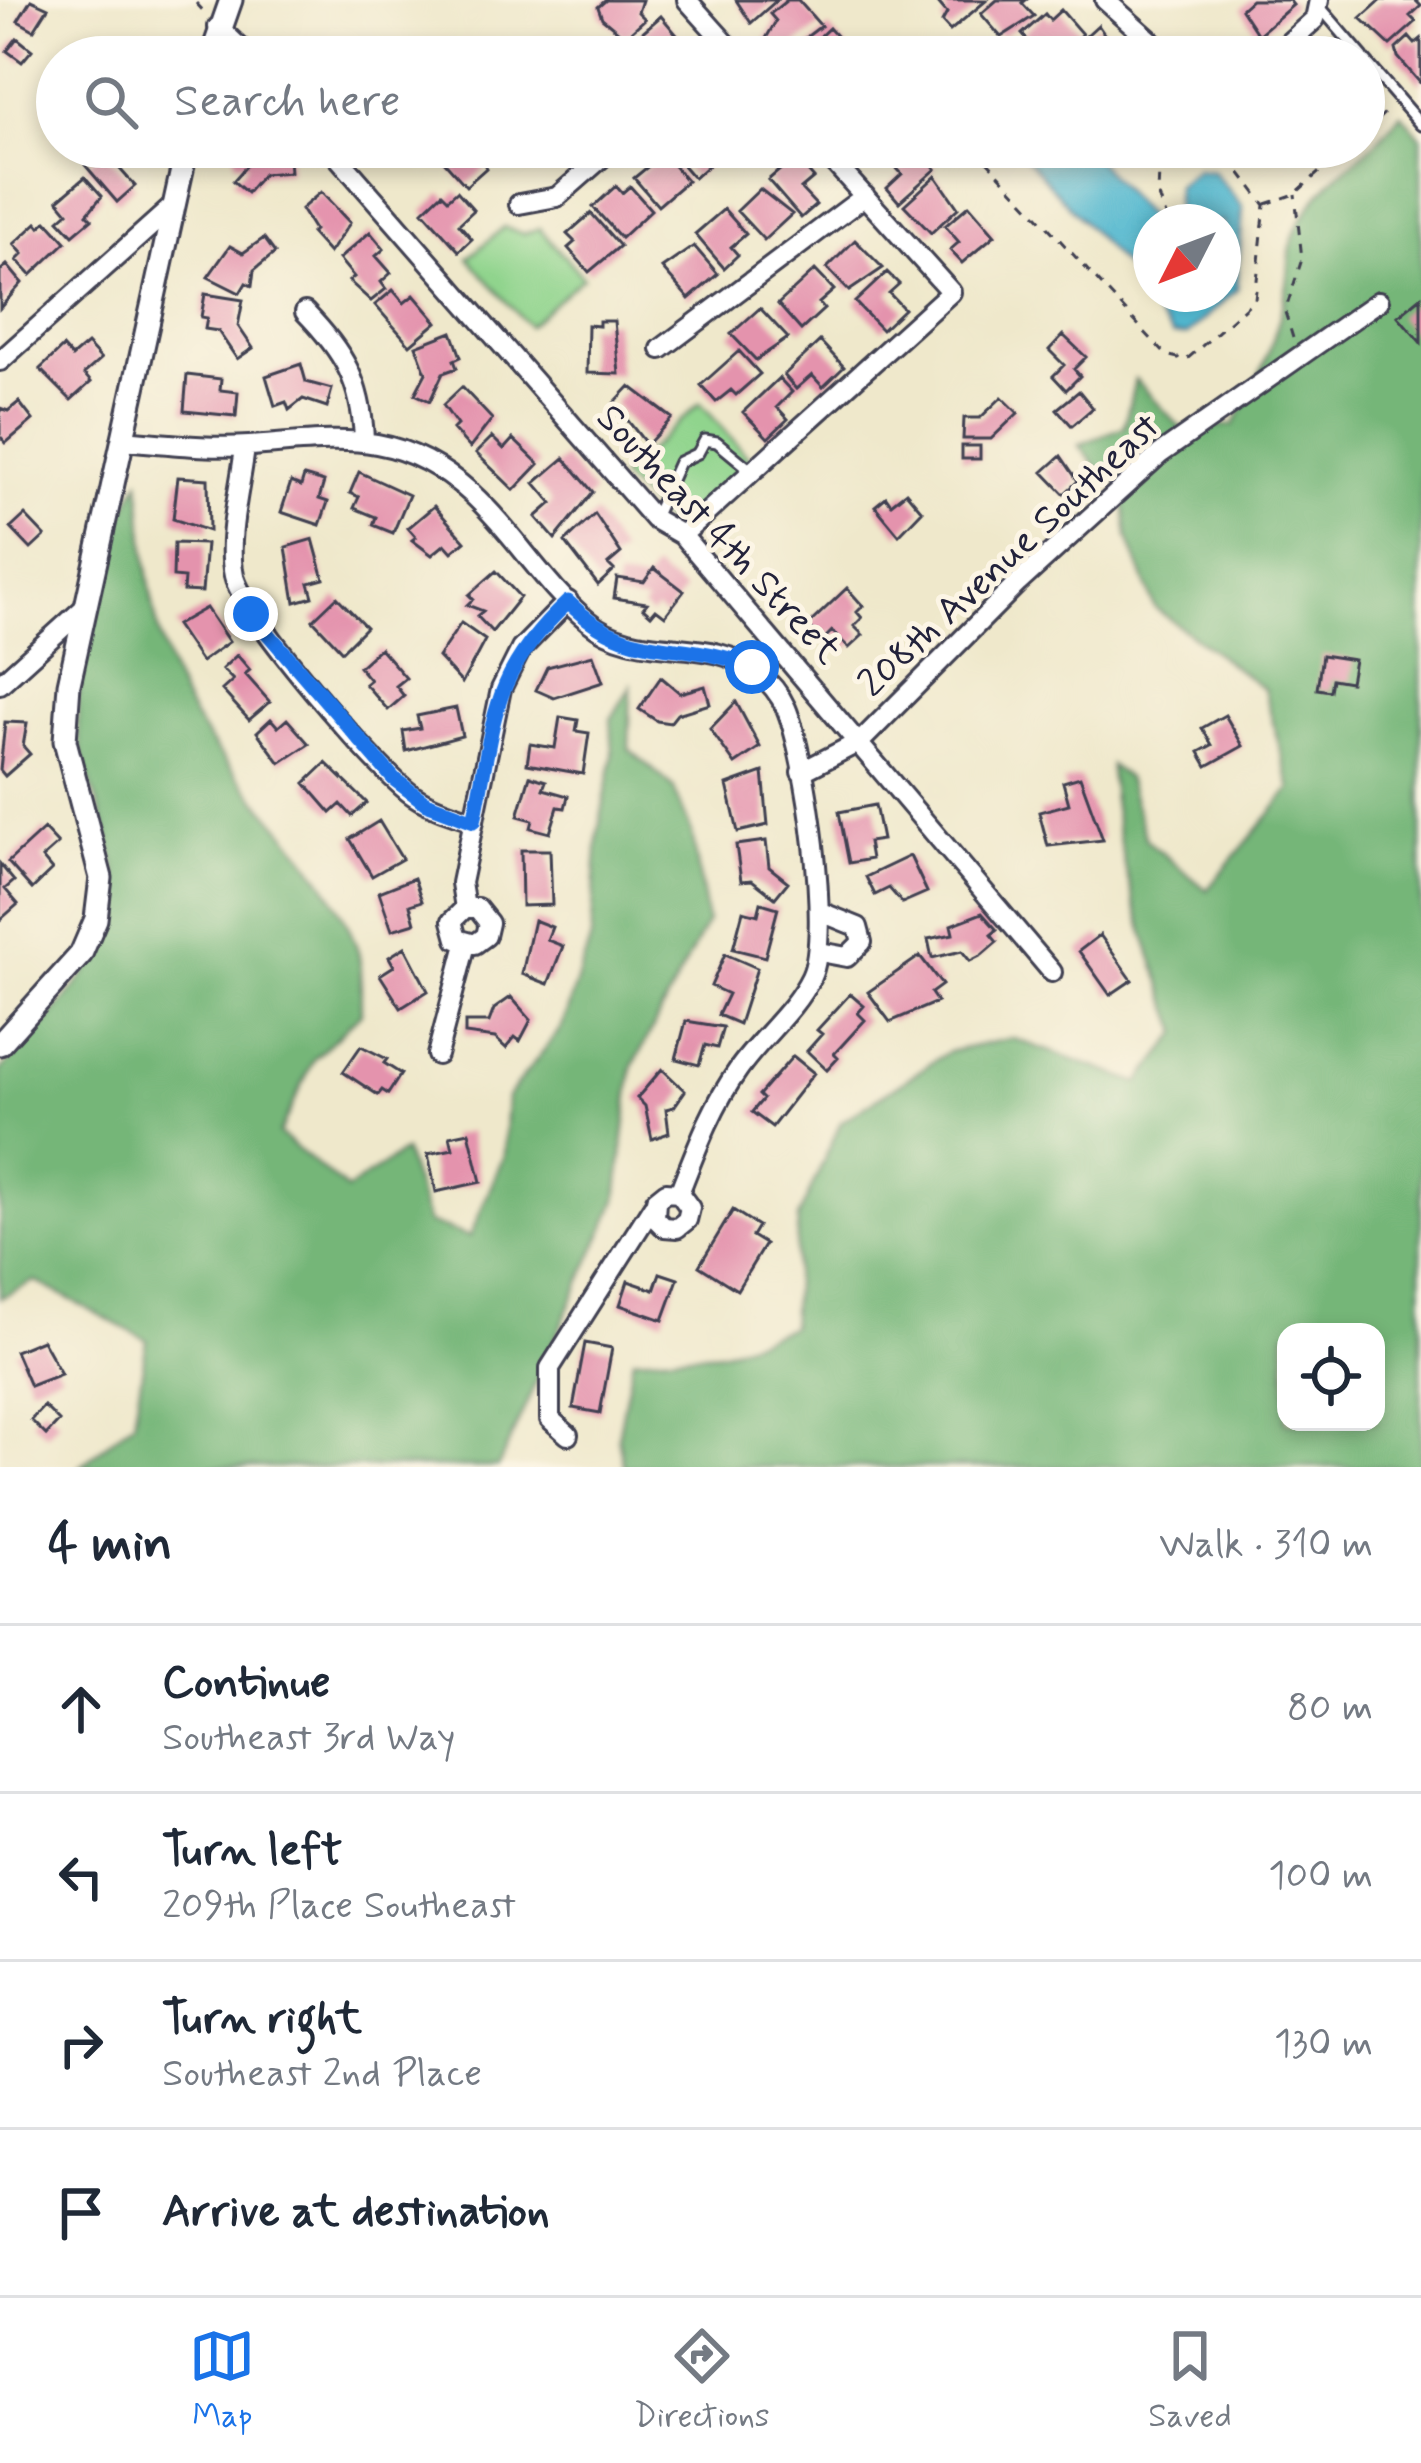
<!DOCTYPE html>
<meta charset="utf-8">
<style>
:root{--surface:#fff;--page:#f2f2f3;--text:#1f2937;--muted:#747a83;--line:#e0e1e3;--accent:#1a73e8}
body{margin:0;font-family:Mynerve,sans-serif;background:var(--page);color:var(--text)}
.controls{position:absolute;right:36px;bottom:36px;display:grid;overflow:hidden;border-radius:24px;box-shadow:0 6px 18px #0003}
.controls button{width:108px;height:108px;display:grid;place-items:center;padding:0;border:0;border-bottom:3px solid var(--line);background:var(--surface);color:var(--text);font:60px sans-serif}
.compass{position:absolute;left:1133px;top:204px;width:108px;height:108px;border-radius:50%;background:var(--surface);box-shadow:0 6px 18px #0003;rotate:228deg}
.stop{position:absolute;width:36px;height:36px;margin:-27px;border:9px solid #1a73e8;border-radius:50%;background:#fff}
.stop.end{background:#1a73e8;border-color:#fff;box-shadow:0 3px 12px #0008}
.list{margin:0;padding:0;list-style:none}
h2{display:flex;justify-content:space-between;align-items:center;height:156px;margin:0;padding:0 48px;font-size:51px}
h2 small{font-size:39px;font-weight:400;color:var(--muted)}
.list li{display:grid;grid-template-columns:78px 1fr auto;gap:36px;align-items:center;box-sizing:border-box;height:168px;padding:0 48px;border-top:3px solid var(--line)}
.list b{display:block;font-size:45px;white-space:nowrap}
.list p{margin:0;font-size:39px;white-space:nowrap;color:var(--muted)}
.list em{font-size:39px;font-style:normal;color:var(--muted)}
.icon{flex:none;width:66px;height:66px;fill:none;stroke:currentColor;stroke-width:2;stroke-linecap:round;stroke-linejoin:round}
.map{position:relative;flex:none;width:1421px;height:1467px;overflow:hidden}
.search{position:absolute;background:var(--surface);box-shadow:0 6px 18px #0003;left:36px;right:36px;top:36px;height:132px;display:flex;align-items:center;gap:30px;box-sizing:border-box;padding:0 42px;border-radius:66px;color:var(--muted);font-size:45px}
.sheet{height:828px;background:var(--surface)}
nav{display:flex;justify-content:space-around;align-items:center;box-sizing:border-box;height:168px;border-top:3px solid var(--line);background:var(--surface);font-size:33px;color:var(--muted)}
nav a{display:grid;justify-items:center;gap:6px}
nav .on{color:var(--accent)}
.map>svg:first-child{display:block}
.green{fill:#90d48d;stroke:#597b64;stroke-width:3}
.forest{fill:#74b678;stroke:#4b6c5a;stroke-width:3;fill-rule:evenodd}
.water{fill:#51b7cf;stroke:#3a6c85;stroke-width:3}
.building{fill:#e493ad}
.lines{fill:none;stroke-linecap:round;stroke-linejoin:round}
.service-casing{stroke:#414051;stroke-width:15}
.minor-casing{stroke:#414051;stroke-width:24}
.tertiary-casing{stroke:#414051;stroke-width:27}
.path{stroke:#414051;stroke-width:3;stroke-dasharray:9 9;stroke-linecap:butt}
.service{stroke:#fff;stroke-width:9}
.minor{stroke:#fff;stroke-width:18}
.tertiary{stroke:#fff;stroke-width:21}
.route{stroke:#1a73e8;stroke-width:15}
.labels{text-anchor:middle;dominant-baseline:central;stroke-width:10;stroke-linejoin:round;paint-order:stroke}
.street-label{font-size:39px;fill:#22223b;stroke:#fcf5e5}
</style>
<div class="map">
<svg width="1421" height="1467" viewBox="0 0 1421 1467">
<rect width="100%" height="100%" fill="#fcf5e5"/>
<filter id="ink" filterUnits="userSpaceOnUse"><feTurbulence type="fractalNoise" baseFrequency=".00833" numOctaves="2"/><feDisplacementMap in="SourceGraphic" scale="24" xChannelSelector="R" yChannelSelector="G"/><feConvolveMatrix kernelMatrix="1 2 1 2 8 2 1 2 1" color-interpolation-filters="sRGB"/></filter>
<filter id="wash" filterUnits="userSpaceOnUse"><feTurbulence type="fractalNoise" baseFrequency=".004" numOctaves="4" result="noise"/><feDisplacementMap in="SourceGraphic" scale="48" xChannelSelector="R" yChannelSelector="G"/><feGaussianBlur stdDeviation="2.7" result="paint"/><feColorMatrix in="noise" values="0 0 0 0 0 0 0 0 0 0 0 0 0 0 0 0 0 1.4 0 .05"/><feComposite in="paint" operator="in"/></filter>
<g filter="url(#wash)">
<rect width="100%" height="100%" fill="#efe8cb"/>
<!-- green -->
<path class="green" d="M504 227 524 234 539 228 583 277 528 326 468 258Z
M700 403 750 459 682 527 669 524 620 477Z"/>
<!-- forest -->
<path class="forest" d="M1401 113 1421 137V1467H624L618 1437 633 1358 722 1352 791 1327 798 1218 841 1122 948 1052 1012 1038 1139 1083 1179 1032C1146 942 1115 861 1110 765L1127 778 1146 840 1207 890 1291 789 1264 689 1155 608 1128 538 1122 482 1095 465 1079 445 1124 427 1135 379 1181 428 1234 425C1259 380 1278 336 1287 285 1290 267 1288 247 1296 230 1326 170 1364 163 1401 113ZM1286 1332H1376V1422H1286Z
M140 481C144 542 148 605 168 663 205 772 320 840 357 948 363 967 360 993 361 1013L314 1059 279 1134 347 1190 404 1151 428 1223 470 1237 504 1155 507 1097 562 1027 591 938 598 833 613 756 611 719 631 686 629 749 673 787 692 833 707 922 632 1068 617 1200 498 1467H80L134 1421 147 1340 35 1281 0 1298V1071C37 1033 108 961 116 908 125 845 83 789 78 728 74 669 109 530 140 481Z"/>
<!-- water -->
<path class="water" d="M1016 147H1085L1151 221 1134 278Z
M1197 169 1213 171 1243 207 1237 289 1187 335H1173L1140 295 1151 267V294H1223V222H1176V186Z"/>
<g id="blocks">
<!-- building -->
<path class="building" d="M31 0 48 8 34 30 18 21Z
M606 0H642L638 12 645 19 625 37 602 18 598 7Z
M736 0H777L751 23Z
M787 0H798L821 26 780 57 765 40 776 21 770 14Z
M936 0H987L950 31 942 22 947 13Z
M997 0H1026L1022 3 1034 16 1001 37 981 14Z
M1251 0H1289L1293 5 1258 35 1241 9Z
M1381 0H1415L1421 6 1410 16 1416 22 1390 45 1361 18Z
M1061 10 1082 34 1056 57H1043L1022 34 1045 14 1050 20Z
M661 16 677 35 667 44 678 57H637L632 41Z
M1098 25 1120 57H1063Z
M829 28 848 49 839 57H798Z
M1409 37 1415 44 1421 39V84L1398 57 1396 49Z
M17 38 32 50 22 62 7 51Z
M234 147H288L290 172 263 174 247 193 233 181 249 163 235 162Z
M431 147H477L486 168 466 186Z
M658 147 687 181 658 206 634 178 650 165 644 159Z
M667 147H720L724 151 694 178Z
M854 147H894L873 167Z
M908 147H916L936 169 899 202 887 188 902 174 891 162Z
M103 150 135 186 117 202 86 166Z
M795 157 814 178 801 189 816 205 801 218 768 180Z
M936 176 958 208 931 233 904 205Z
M85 177 102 196 87 214 92 219 73 235 59 220 68 212 58 200Z
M616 186 622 193 630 186 651 210 621 238 593 207Z
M760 189 792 214 764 240 737 211Z
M457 191 474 210 459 224 472 239 459 251 423 211 442 193 448 199Z
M321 192 350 223 329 253 311 233 314 230 301 209Z
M969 205 995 235 962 263 950 250 959 242 945 226Z
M724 209 746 234 731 247 738 255 724 268 695 234Z
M591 213 620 246 589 272 568 248 575 242 567 234Z
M47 221 66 242 31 275 17 260 23 254 14 244 37 223 40 227Z
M370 232 384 249 376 256 391 273 381 282 386 289 371 301 349 281 354 277 339 259Z
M264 238 275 253 254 270 252 286 246 283 240 293 208 277 230 246 243 253Z
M855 240 883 268 849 291 827 268Z
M694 246 718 274 689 299 662 268Z
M7 265 22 283 0 308V271Z
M815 270 834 290 819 303 824 309 801 330 778 304Z
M887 272 899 284 889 293 904 309 882 330 855 302Z
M393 290 404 303 414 295 437 322 410 345 375 305Z
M205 294 243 300 238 326 253 348 237 359 218 331 205 329 207 318 201 317Z
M1421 297V343L1398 316Z
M760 308 788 338 756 360 731 334Z
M599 321H614L619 374 587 373 588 325 599 326Z
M452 332 461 357 454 360 457 368 443 373 430 401 415 394 426 373 416 346Z
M1063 335 1086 357 1074 369 1080 376 1066 390 1053 376 1064 365 1049 350Z
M820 341 844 367 823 387 812 375 796 389 784 375Z
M87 344 101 359 84 374 91 382 71 400 40 369 63 347 72 357Z
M739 351 760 374 736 395 731 390 716 402 701 385Z
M301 364 306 382 332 389 327 407 303 399 289 410 286 402 275 406 266 376Z
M187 375 221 379 220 390 238 392 236 416 184 411Z
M779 378 792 392 777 407 788 419 768 438 743 412Z
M630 386 672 418 647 445 614 403Z
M462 387 492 419 470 448 453 429 457 425 443 405Z
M1079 391 1093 408 1072 426 1057 409Z
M1002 397 1018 413 991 439H963L964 418H980Z
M19 402 33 420 6 443 0 436V408L8 411Z
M492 437 504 449 513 439 539 464 514 490 476 453Z
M962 446H980V459H962Z
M1061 456 1078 481 1064 494 1043 472Z
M564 458 593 492 555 539 536 517 552 503 535 483Z
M359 472 409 495 393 533 373 525 376 517 354 508 359 497 350 493Z
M304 476 324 482 319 499 328 502 320 525 281 512 291 482 301 486Z
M178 477 208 479 209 531 173 519Z
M906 492 922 511 899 535 875 506 886 497 891 504Z
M434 506 465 541 452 552 445 544 432 555 412 540 416 537 408 528Z
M595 514 621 553 608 564 614 570 598 585 565 542Z
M25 515 45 536 31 549 11 528Z
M313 539 324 579 309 583 313 597 295 602 286 547Z
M174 543 206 544 202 592 183 591 184 578 173 577Z
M654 568 684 591 665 616 656 609 651 615 643 608 647 603 614 598 617 578 644 582Z
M496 571 520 597 492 632 477 616 483 611 467 605 473 599 469 595Z
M847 588 863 606 857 612 862 618 854 626 863 635 849 648 832 631 823 640 808 625Z
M337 597 366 627 342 651 313 620Z
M206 608 229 642 201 662 176 625Z
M461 623 485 640 462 683 438 657Z
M380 648 406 678 396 686 404 696 388 710 365 684 370 680 359 667Z
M237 655 250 670 245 674 270 702 249 720 222 690 233 680 222 669Z
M593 655 603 682 554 698 536 690 547 667Z
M1322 655 1354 660 1350 682 1332 679 1330 691 1317 689Z
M661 677 680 693 705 686 710 704 677 714 670 723 657 721 639 709Z
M736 702 760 747 735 764 710 729Z
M456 708 462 736 406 751 403 731 420 728 417 716Z
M1225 715 1243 746 1207 766 1199 752 1212 745 1202 728Z
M560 717 578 720 576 731 589 733 583 774 527 764 530 744 555 748Z
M271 719 278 727 287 719 309 744 280 763 257 732Z
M5 722 27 723 23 746 30 754 5 776 0 770Z
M326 763 367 803 352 816 341 804 331 813 305 783Z
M763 772 768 825 738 832 727 785Z
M530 776 546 781 543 789 568 796 565 808 558 807 550 833 531 828 533 820 518 816Z
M1080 777 1103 840 1048 846 1039 812 1069 804 1063 782Z
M875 805 882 840 868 842 871 859 849 863 839 812Z
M379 821 402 859 372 876 350 839Z
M44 829 58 844 42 858 52 870 32 889 8 862Z
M766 841 769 867 788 882 775 898 752 880 741 881 736 845Z
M521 850H550L552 905 522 906Z
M910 856 927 892 902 903 889 888 875 895 866 877Z
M0 864 14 881 5 889 18 904 0 920Z
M414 878 422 901 410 905 415 923 392 930 379 892Z
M761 903 778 908 765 957 733 949 743 911 758 915Z
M982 913 997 930 991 935 997 942 982 955 970 961 962 951 932 958 928 939 953 934 951 925Z
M534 920 552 927 547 940 563 946 548 984 522 974Z
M1100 935 1132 980 1110 995 1079 951Z
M405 947 428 991 401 1008 380 975 394 966 389 957Z
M725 954 757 968 739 1024 718 1015 728 994 711 986Z
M920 956 942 985 931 993 937 1002 890 1022 868 992Z
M850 994 864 1006 858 1013 865 1020 834 1054 838 1058 827 1070 807 1051 822 1034 817 1030Z
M511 997 531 1020 520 1041 515 1037 506 1048 495 1038 465 1034V1022H489L494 1009Z
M686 1021 723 1027 717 1048 705 1045 699 1065 676 1059Z
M361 1046 387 1059 384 1063 401 1074 388 1094 382 1090 378 1095 343 1072Z
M793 1056 814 1073 772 1127 752 1112 763 1099 759 1095Z
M662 1069 685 1091 674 1107 666 1109 669 1133 652 1139 645 1106 637 1098Z
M469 1132 481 1182 436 1192 428 1154 453 1149 450 1136Z
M733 1210 758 1226 752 1236 765 1244 737 1290 699 1266Z
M660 1273 678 1279 663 1320 620 1305 628 1281 654 1290Z
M42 1340 61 1374 30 1386 15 1351Z
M585 1343 612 1348 600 1413 573 1408Z
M44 1406 59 1421 46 1435 31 1420Z"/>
</g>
</g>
<g filter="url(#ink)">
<use href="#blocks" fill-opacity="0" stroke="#414051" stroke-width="3"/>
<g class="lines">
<!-- service casing -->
<g class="service-casing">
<path id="service" d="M1320 7 1363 57
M1364 59 1421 125
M654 518 679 462 698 453 705 440 717 442 752 471"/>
</g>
<!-- minor casing -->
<g class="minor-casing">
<path id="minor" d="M687 0 738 57
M1105 0 1169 57
M218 27 250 57
M1273 57 1315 19 1319 0
M329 147 654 519 682 535 1052 972
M519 204 557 197 614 147
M305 312C344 352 361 382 364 438
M661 349 865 196
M0 361 172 207
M122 440C163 443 208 449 249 446 339 440 398 427 471 493 514 532 543 584 588 621 638 663 708 632 758 673 770 682 780 695 786 708 806 755 832 934 811 977 794 1012 760 1038 738 1070 711 1108 696 1150 679 1193L666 1192 656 1200 655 1218 664 1227 677 1228 687 1220 690 1208 679 1193
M245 447C241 486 226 537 234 576 242 614 379 773 414 796 432 808 454 814 474 821
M682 535 951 292 820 147
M0 684 83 609
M801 772 861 741 1018 583 1160 454 1379 301
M465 908H477L489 923 486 936 475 944 457 939 452 921 465 908 461 883 501 689 521 649 568 601
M820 952 847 957 862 942 858 927 821 912
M437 1055 466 944
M568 1435 550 1419V1368L653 1206"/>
</g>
<!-- tertiary casing -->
<g class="tertiary-casing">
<path id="tertiary" d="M211 57 231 0
M0 1044 81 954 96 919 101 878 65 741 69 684 187 147"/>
</g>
<!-- path -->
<path class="path" d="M196 3 207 15
M945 57H977
M1364 132 1389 109
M974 147 1166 355 1186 360 1255 299 1265 205 1221 147
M1266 204 1295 194 1347 147
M1168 221 1158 194 1159 170 1187 147
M1293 338 1285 312 1302 259 1295 194"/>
<!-- service -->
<use href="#service" class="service"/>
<!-- minor -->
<use href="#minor" class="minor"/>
<!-- tertiary -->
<use href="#tertiary" class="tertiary"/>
</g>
</g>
<g class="lines" filter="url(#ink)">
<!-- route -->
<path class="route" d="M251 614 394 779 426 803 474 821C495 720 489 676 568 602 631 664 678 636 752 667"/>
</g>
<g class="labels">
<!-- street labels -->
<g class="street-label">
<text transform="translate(718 535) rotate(47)">Southeast 4th Street</text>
<text transform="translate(1010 556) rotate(-43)">208th Avenue Southeast</text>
</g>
</g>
</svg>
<div class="controls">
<button><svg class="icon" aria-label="locate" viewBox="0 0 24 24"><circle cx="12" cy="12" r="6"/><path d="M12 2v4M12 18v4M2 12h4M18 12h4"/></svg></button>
</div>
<svg class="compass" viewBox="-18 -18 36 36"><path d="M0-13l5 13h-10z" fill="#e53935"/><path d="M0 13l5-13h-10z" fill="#747a83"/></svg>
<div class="stop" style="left:752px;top:667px"></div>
<div class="stop end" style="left:251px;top:614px"></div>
<div class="search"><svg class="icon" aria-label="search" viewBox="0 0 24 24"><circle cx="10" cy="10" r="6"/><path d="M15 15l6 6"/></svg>Search here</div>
</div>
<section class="sheet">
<h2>4 min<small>Walk · 310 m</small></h2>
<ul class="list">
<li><svg class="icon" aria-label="ahead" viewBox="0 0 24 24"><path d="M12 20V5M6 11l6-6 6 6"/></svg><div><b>Continue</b><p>Southeast 3rd Way</p></div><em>80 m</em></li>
<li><svg class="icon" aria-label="left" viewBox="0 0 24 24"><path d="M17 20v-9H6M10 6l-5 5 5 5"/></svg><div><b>Turn left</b><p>209th Place Southeast</p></div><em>100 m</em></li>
<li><svg class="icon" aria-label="right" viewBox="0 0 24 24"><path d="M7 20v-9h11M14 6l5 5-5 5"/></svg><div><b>Turn right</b><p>Southeast 2nd Place</p></div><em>130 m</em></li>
<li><svg class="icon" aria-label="arrive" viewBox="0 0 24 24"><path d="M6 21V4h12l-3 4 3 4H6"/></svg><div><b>Arrive at destination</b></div></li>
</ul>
</section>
<nav>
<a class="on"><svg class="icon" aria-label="map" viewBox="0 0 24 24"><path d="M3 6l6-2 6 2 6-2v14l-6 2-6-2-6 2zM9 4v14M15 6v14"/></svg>Map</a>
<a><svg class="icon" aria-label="directions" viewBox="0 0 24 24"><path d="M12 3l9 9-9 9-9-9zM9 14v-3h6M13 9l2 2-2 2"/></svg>Directions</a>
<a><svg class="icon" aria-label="saved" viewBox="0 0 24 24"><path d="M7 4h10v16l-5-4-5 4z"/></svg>Saved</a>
</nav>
